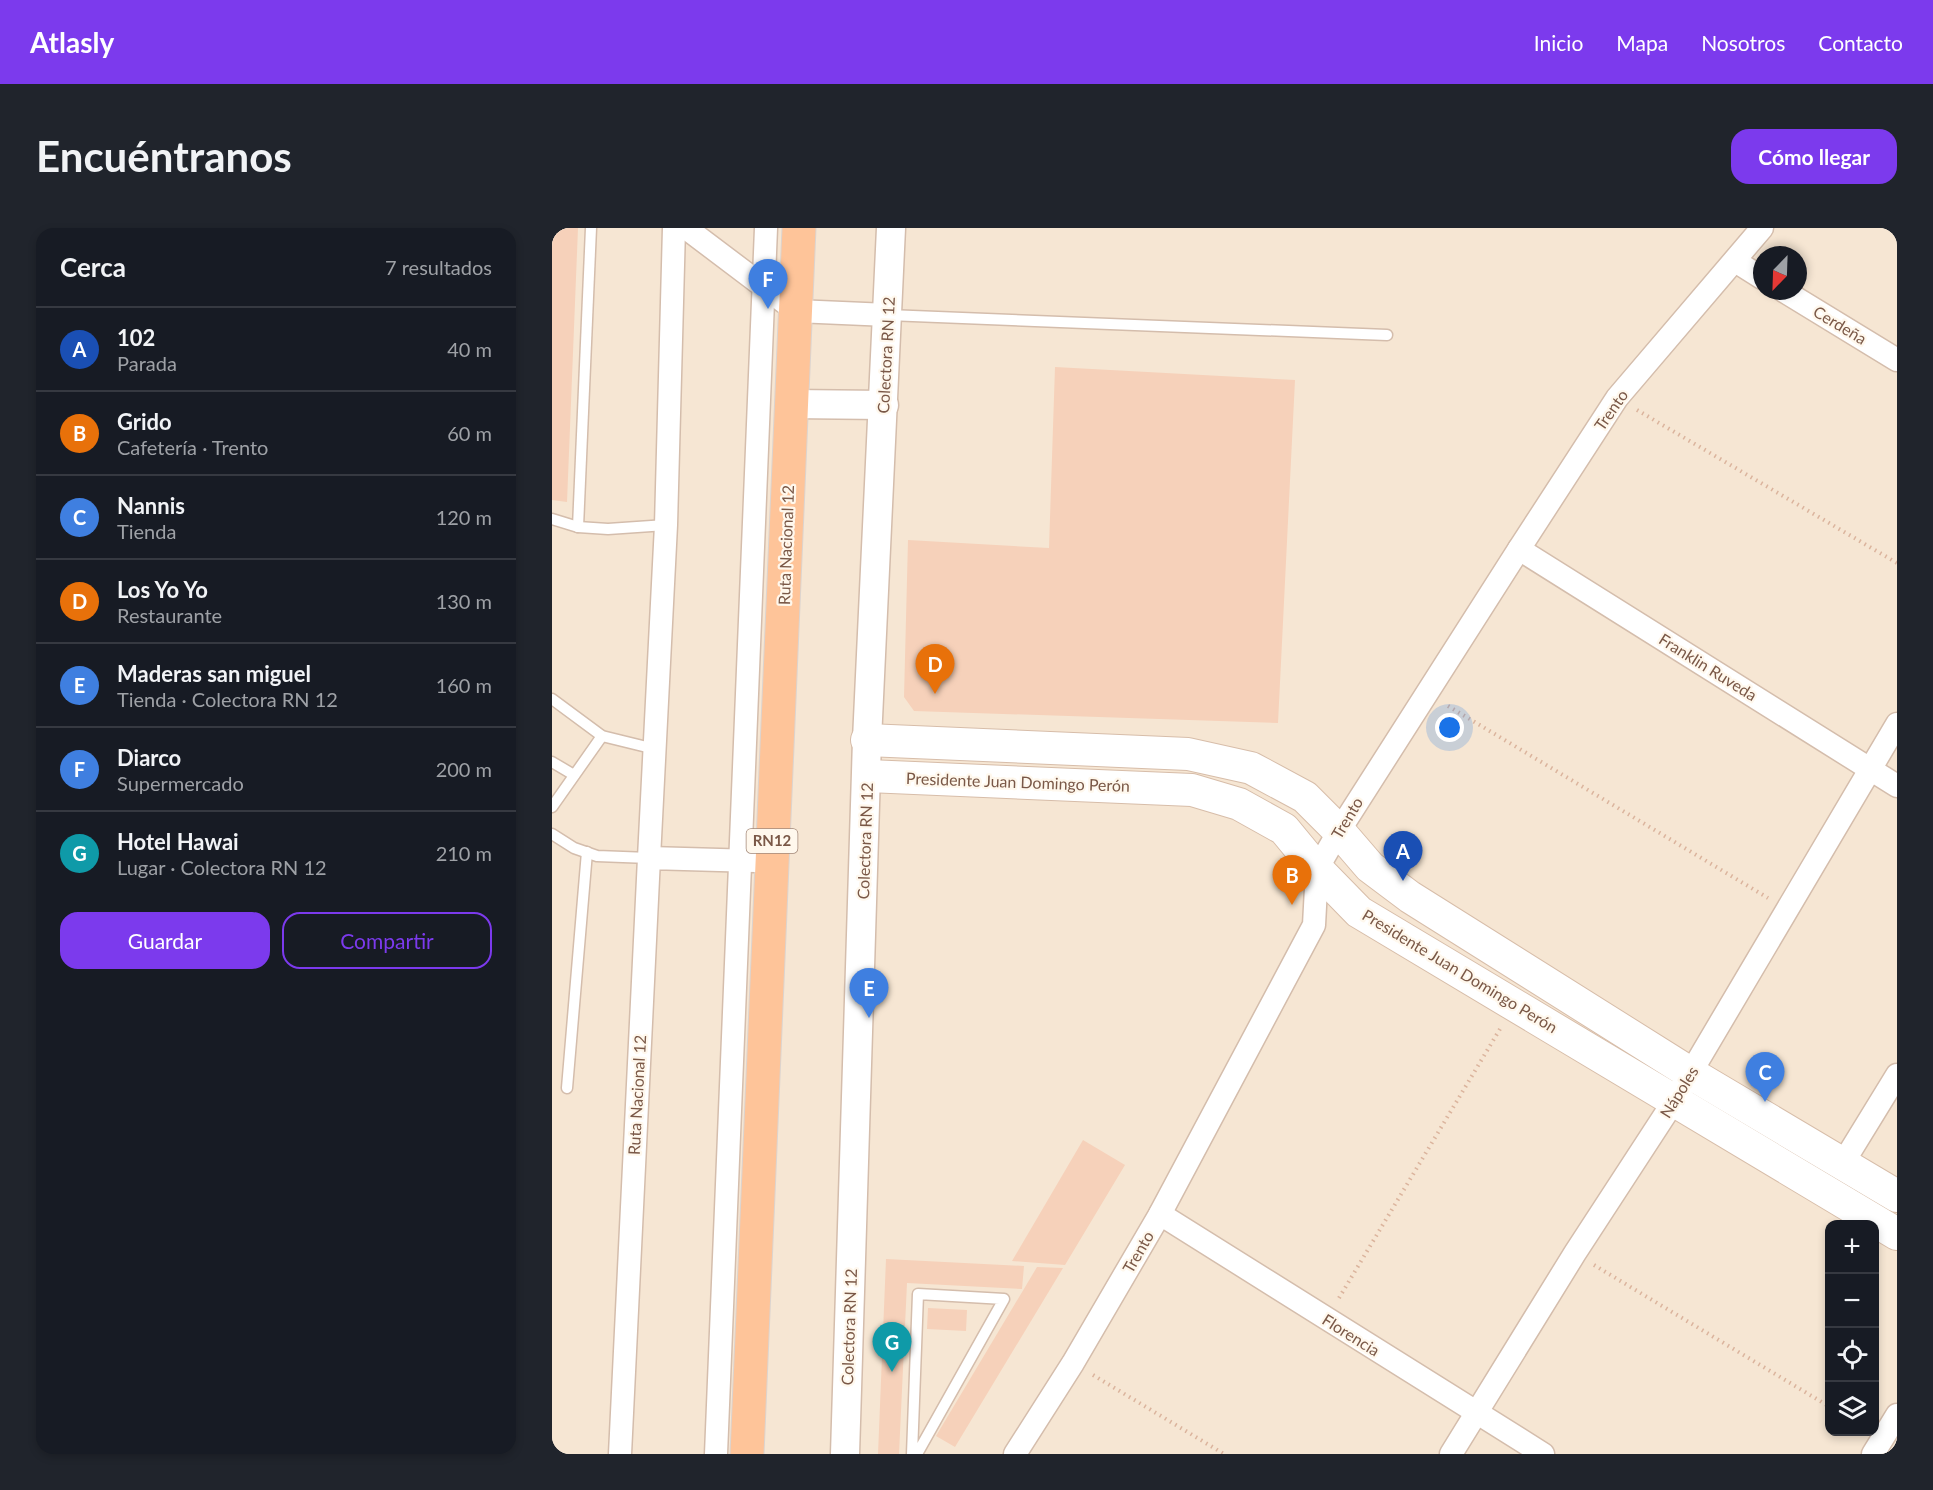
<!DOCTYPE html>
<html lang="es">
<meta charset="utf-8">
<style>
body{margin:0;font-family:Lato,sans-serif;background:#20242c;color:#f1f3f6}
.controls{position:absolute;right:18px;bottom:18px;display:grid;overflow:hidden;border-radius:12px;box-shadow:0 3px 9px #0003}
.controls button{width:54px;height:54px;display:grid;place-items:center;padding:0;border:0;border-bottom:2px solid #363941;background:#171b24;color:#f1f3f6;font:30px sans-serif}
.compass{position:absolute;left:1201px;top:18px;width:54px;height:54px;border-radius:50%;background:#171b24;box-shadow:0 3px 9px #0003;rotate:203deg}
.you{position:absolute;left:898px;top:500px;width:21px;height:21px;margin:-15px;border:4px solid #fff;border-radius:50%;background:#1a73e8;box-shadow:0 0 0 9px #1a73e833}
.badge{display:grid;place-items:center;width:39px;height:39px;border-radius:50%;background:#7c3aed;color:#fff;font-size:20px;font-weight:700}
.pin{position:absolute;translate:-50% -50px;filter:drop-shadow(0 2px 3px #0008)}
.pin::after{content:'';position:absolute;top:32px;width:21px;height:18px;background:inherit;clip-path:polygon(0 0,100% 0,50% 100%)}
.list{margin:0;padding:0;list-style:none}
h2{display:flex;justify-content:space-between;align-items:center;height:78px;margin:0;padding:0 24px;font-size:26px}
h2 small{font-size:20px;font-weight:400;color:#9ea1a6}
.list li{display:grid;grid-template-columns:39px 1fr auto;gap:18px;align-items:center;box-sizing:border-box;height:84px;padding:0 24px;border-top:2px solid #363941}
.list b{display:block;font-size:22px;white-space:nowrap}
.list p{margin:0;font-size:20px;white-space:nowrap;color:#9ea1a6}
.list em{font-size:20px;font-style:normal;color:#9ea1a6}
.actions{display:flex;gap:12px;padding:18px 24px}
.actions a{flex:1;padding:14px 0;border:2px solid #7c3aed;border-radius:18px;text-align:center;font-size:21px;color:#7c3aed}
.actions .main{background:#7c3aed;color:#fff}
.icon{flex:none;width:33px;height:33px;fill:none;stroke:currentColor;stroke-width:2;stroke-linecap:round;stroke-linejoin:round}
.map{position:relative;flex:none;width:1345px;height:1226px;overflow:hidden;border-radius:18px}
header{display:flex;align-items:center;gap:36px;box-sizing:border-box;height:84px;padding:0 30px;background:#7c3aed;color:#fff}
header strong{font-size:28px}
nav{display:flex;gap:33px;margin-inline-start:auto;font-size:21px}
.intro{display:flex;align-items:center;justify-content:space-between;box-sizing:border-box;height:144px;padding:0 36px}
h1{margin:0;font-size:42px}
.button{padding:15px 27px;border-radius:18px;background:#7c3aed;color:#fff;font-size:21px;font-weight:700}
main{display:flex;gap:36px;padding:0 36px}
aside{flex:1;background:#171b24;border-radius:18px;box-shadow:0 3px 9px #0003}
.map>svg:first-child{display:block}
</style>
<header>
<strong>Atlasly</strong>
<nav><a>Inicio</a><a>Mapa</a><a>Nosotros</a><a>Contacto</a></nav>
</header>
<div class="intro"><h1>Encuéntranos</h1><a class="button">Cómo llegar</a></div>
<main>
<aside>
<h2>Cerca<small>7 resultados</small></h2>
<ul class="list">
<li><span class="badge" style="background:#1a4fb4">A</span><div><b>102</b><p>Parada</p></div><em>40 m</em></li>
<li><span class="badge" style="background:#e8710a">B</span><div><b>Grido</b><p>Cafetería · Trento</p></div><em>60 m</em></li>
<li><span class="badge" style="background:#3f7fe0">C</span><div><b>Nannis</b><p>Tienda</p></div><em>120 m</em></li>
<li><span class="badge" style="background:#e8710a">D</span><div><b>Los Yo Yo</b><p>Restaurante</p></div><em>130 m</em></li>
<li><span class="badge" style="background:#3f7fe0">E</span><div><b>Maderas san miguel</b><p>Tienda · Colectora RN 12</p></div><em>160 m</em></li>
<li><span class="badge" style="background:#3f7fe0">F</span><div><b>Diarco</b><p>Supermercado</p></div><em>200 m</em></li>
<li><span class="badge" style="background:#0f9aa8">G</span><div><b>Hotel Hawai</b><p>Lugar · Colectora RN 12</p></div><em>210 m</em></li>
</ul>
<div class="actions"><a class="main">Guardar</a><a>Compartir</a></div>
</aside>
<div class="map">
<svg width="1345" height="1226" viewBox="0 0 1345 1226">
<rect width="100%" height="100%" fill="#fef4e5"/>
<path fill="#f6e6d3" fill-rule="evenodd" d="M0 0H1345V1226H0ZM1210 27H1246V63H1210ZM1278 996H1322V1204H1278Z"/>
<g fill="#f6d1ba">
<path d="M0 0H26L15 274 0 272Z"/>
<path d="M503 139 743 152 726 495 362 483 352 469 356 312 497 320Z"/>
<path d="M531 912 573 937 513 1037 460 1033Z"/>
<path d="M334 1031 472 1038 470 1061 355 1055 347 1226H326Z"/>
<path d="M485 1039 511 1040 403 1219 384 1208Z"/>
<path d="M376 1080 415 1082 414 1103 375 1101Z"/>
</g>
<g fill="none" stroke-linecap="round" stroke-linejoin="round">
<defs>
<g id="service">
<path d="M336 87 835 107"/>
<path d="M0 291 26 299 56 301 114 297"/>
<path d="M26 299 39 0"/>
<path d="M0 471 50 508 103 521"/>
<path d="M0 534 22 547"/>
<path d="M0 579 50 508"/>
<path d="M0 606 22 620 45 628 97 630"/>
<path d="M15 860 35 624"/>
<path d="M360 1226 366 1066 452 1071 365 1226"/>
</g>
<g id="minor">
<path d="M134 0 244 83 336 87"/>
<path d="M1183 33 1210 50"/>
<path d="M1232 63 1345 132"/>
<path d="M967 321 1345 558"/>
<path d="M97 630 114 297 122 0"/>
<path d="M1291 935 1345 847"/>
<path d="M608 986 991 1226"/>
<path d="M68 1226 97 630 203 633"/>
<path d="M164 1226 214 0"/>
<path d="M463 1226 521 1135 608 986 762 697 765 641 787 603 967 321 1065 170 1210 0"/>
<path d="M899 1226 1023 1025 1122 873 1345 496"/>
<path d="M1321 1226 1345 1187"/>
</g>
<g id="tertiary">
<path d="M240 176 332 177"/>
<path d="M293 1226 315 512 339 0"/>
</g>
<g id="secondary">
<path d="M315 512 636 526 699 540 753 569 787 603 818 639 858 669 1138 845 1345 968"/>
<path d="M316 548 640 562 687 576 732 601 765 641 807 684 1345 1006"/>
</g>
<path id="trunk" d="M195 1226 247 0"/>
</defs>
<use href="#service" stroke="#d4bdac" stroke-width="13"/>
<use href="#minor" stroke="#d4bdac" stroke-width="25"/>
<use href="#tertiary" stroke="#d4bdac" stroke-width="31"/>
<use href="#secondary" stroke="#d7bda9" stroke-width="34"/>
<use href="#trunk" stroke="#dcd4cf" stroke-width="35"/>
<g stroke="#dbb49d" stroke-width="4" stroke-dasharray="1.5 4.5" stroke-linecap="butt">
<path d="M1085 182 1345 335"/>
<path d="M896 478 1216 670"/>
<path d="M1042 1037 1278 1179"/>
<path d="M787 1070 948 801"/>
<path d="M541 1147 672 1226"/>
</g>
<use href="#service" stroke="#fff" stroke-width="10"/>
<use href="#minor" stroke="#fff" stroke-width="22"/>
<use href="#tertiary" stroke="#fff" stroke-width="28"/>
<use href="#secondary" stroke="#fff" stroke-width="32"/>
<use href="#trunk" stroke="#fec499" stroke-width="33"/>
</g>
<g text-anchor="middle" stroke-width="4.5" stroke-linejoin="round" paint-order="stroke">
<rect fill="#fff8ed" stroke="#a28879" stroke-width="1.5" x="194.5" y="601" width="51" height="24" rx="4.5"/>
<g font-size="15" font-weight="bold" fill="#7a5847">
<text x="220" y="618">RN12</text>
</g>
<g font-size="16" fill="#7a5847" stroke="#fff8ed">
<text transform="translate(1288 97) rotate(31)" y="6">Cerdeña</text>
<text transform="translate(334 127) rotate(-87)" y="6">Colectora RN 12</text>
<text transform="translate(1059 182) rotate(-55)" y="6">Trento</text>
<text transform="translate(234 317) rotate(-88)" y="6">Ruta Nacional 12</text>
<text transform="translate(1156 439) rotate(32)" y="6">Franklin Ruveda</text>
<text transform="translate(466 554) rotate(2)" y="6">Presidente Juan Domingo Perón</text>
<text transform="translate(795 590) rotate(-59)" y="6">Trento</text>
<text transform="translate(313 613) rotate(-88)" y="6">Colectora RN 12</text>
<text transform="translate(908 743) rotate(31)" y="6">Presidente Juan Domingo Perón</text>
<text transform="translate(1127 864) rotate(-58)" y="6">Nápoles</text>
<text transform="translate(85 867) rotate(-87)" y="6">Ruta Nacional 12</text>
<text transform="translate(586 1024) rotate(-60)" y="6">Trento</text>
<text transform="translate(297 1099) rotate(-88)" y="6">Colectora RN 12</text>
<text transform="translate(799 1107) rotate(32)" y="6">Florencia</text>
</g>
</g>
</svg>
<div class="controls">
<button>+</button>
<button>−</button>
<button><svg class="icon" aria-label="locate" viewBox="0 0 24 24"><circle cx="12" cy="12" r="6"/><path d="M12 2v4M12 18v4M2 12h4M18 12h4"/></svg></button>
<button><svg class="icon" aria-label="layers" viewBox="0 0 24 24"><path d="M12 4l9 5-9 5-9-5zM3 14l9 5 9-5"/></svg></button>
</div>
<svg class="compass" viewBox="-18 -18 36 36"><path d="M0-13l5 13h-10z" fill="#e53935"/><path d="M0 13l5-13h-10z" fill="#9ea1a6"/></svg>
<div class="you"></div>
<div class="pin badge" style="left:851px;top:653px;background:#1a4fb4">A</div>
<div class="pin badge" style="left:740px;top:677px;background:#e8710a">B</div>
<div class="pin badge" style="left:1213px;top:874px;background:#3f7fe0">C</div>
<div class="pin badge" style="left:383px;top:466px;background:#e8710a">D</div>
<div class="pin badge" style="left:317px;top:790px;background:#3f7fe0">E</div>
<div class="pin badge" style="left:216px;top:81px;background:#3f7fe0">F</div>
<div class="pin badge" style="left:340px;top:1144px;background:#0f9aa8">G</div>
</div>
</main>
